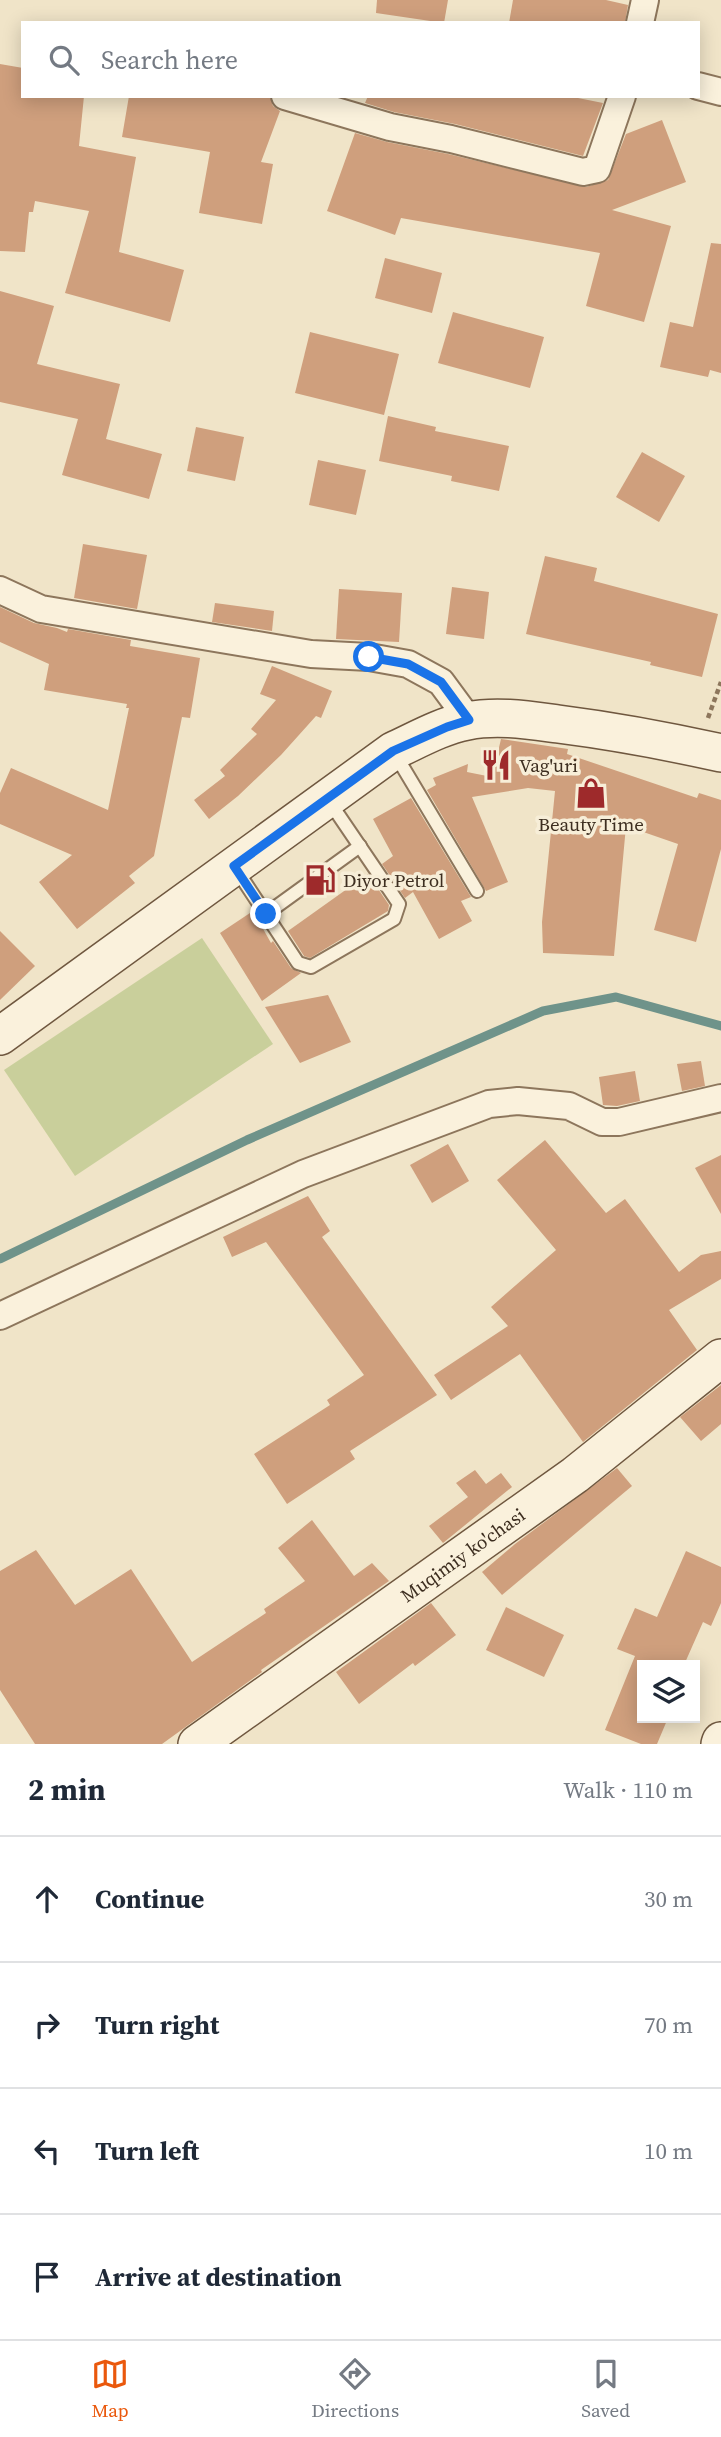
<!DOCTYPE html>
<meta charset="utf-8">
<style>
body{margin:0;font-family:"Source Serif 4",serif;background:#f6f6f7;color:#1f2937}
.controls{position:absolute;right:21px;bottom:21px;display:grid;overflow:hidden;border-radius:0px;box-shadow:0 4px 18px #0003}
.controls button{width:63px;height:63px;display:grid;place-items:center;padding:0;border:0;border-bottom:2px solid #e0e1e3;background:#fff;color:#1f2937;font:35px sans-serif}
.stop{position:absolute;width:21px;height:21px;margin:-16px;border:5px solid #1a73e8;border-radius:50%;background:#fff}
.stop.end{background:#1a73e8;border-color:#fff;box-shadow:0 2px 7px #0008}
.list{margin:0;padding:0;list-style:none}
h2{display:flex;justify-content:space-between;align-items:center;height:91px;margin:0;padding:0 28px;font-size:30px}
h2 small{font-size:23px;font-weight:400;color:#747a83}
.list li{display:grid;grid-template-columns:46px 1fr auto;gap:21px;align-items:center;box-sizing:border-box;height:126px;padding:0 28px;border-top:2px solid #e0e1e3}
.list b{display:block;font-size:26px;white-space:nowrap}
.list em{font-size:23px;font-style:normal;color:#747a83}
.icon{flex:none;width:38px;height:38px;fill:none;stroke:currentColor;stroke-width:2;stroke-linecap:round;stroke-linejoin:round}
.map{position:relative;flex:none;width:721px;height:1744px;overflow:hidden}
.search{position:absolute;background:#fff;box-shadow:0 4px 18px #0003;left:21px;right:21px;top:21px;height:77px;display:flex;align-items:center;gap:18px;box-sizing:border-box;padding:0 24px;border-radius:0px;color:#747a83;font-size:26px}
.sheet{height:595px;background:#fff}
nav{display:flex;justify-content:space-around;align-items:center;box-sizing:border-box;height:98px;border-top:2px solid #e0e1e3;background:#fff;font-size:19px;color:#747a83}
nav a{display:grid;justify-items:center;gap:4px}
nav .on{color:#ea580c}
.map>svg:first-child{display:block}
</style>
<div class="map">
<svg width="721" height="1744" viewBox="0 0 721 1744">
<rect width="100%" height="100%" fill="#f0e4c8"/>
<path fill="#c9cf9b" d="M202 938 273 1044 75 1176 4 1070Z"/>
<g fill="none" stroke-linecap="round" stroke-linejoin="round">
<path stroke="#6f938a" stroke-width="9" d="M0 1259 247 1140 543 1011 616 997 721 1026"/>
</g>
<g fill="#cf9f7d">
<path d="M377 0H448L444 23 376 13Z"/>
<path d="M513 0H606L628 5 625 23H509Z"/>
<path d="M0 64 23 68V96H84L79 146 136 157 119 252 184 270 170 322 65 293 89 211 35 201 33 212H29L25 252 0 251Z"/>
<path d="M129 96H270L273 106 280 111 261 162 273 164 262 224 199 213 210 152 122 137Z"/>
<path d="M368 96H568L603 103 583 156 455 124 394 112 365 103Z"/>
<path d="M662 120 686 182 612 210 671 226 644 322 586 306 600 253 401 218 395 235 327 211 355 133 387 142 448 154 586 187 608 180 626 134Z"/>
<path d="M711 243 721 244V373L710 370 708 377 660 367 670 322 693 327Z"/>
<path d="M385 258 442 273 432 313 375 298Z"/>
<path d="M0 291 54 306 37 364 120 384 106 439 162 454 149 499 62 475 78 419 0 402Z"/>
<path d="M453 312 544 337 530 388 438 363Z"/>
<path d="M310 332 399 354 384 415 295 393Z"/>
<path d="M388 416 436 427 435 431 509 446 499 491 451 481 452 476 379 461Z"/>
<path d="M196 427 244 437 235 481 187 471Z"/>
<path d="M642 452 685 476 659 522 616 497Z"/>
<path d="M318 460 366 470 356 515 309 505Z"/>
<path d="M83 544 147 555 137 609 74 598Z"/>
<path d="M545 556 597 568 594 581 718 614 702 677 650 665 651 662 526 634Z"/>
<path d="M452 587 489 592 484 639 446 634Z"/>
<path d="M339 589 402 593 399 642 336 639Z"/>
<path d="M215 603 274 611 272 631 212 622Z"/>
<path d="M0 607 34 623 57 628 67 632 68 629 131 640 130 646 200 658 190 718 182 717 154 856 129 876 135 883 77 929 39 882 72 855 0 824V793L11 768 108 810 129 708H126L127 704 44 690 49 664 0 642Z"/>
<path d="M272 666 332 691 321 718 316 716 281 755 238 796 209 819 194 800 225 776 220 770 257 734 251 729 276 700 260 694Z"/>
<path d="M501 739 568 749 567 754 697 798 699 793 721 800V849L696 942 654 930 678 844 626 826 614 956 543 953 542 922 555 791 528 788 472 797 508 882 486 891 427 790 436 785 433 778 468 764 467 772 492 777Z"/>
<path d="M411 798 471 897 461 901 472 921 439 939 413 892 405 898 382 864 393 856 373 819Z"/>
<path d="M368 874 389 905 388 911 310 958 304 956 288 931Z"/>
<path d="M253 911 271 943 273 941 291 968 301 973 262 1001 220 933Z"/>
<path d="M0 931 35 966 0 1000Z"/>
<path d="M328 995 351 1042 300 1063 265 1007Z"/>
<path d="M701 1061 705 1086 682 1091 677 1064Z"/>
<path d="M635 1071 640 1101 617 1106 603 1105 599 1077Z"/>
<path d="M545 1140 606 1213 625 1199 679 1272 701 1255 721 1251V1279L669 1310 697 1350 583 1442 520 1354 451 1400 434 1375 508 1326 491 1307 556 1250 497 1180Z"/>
<path d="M448 1144 469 1181 432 1203 410 1165Z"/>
<path d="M721 1155V1214L695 1168Z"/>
<path d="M308 1196 330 1231 322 1237 437 1395 350 1451 355 1459 287 1504 254 1454 330 1405 327 1400 364 1375 266 1242 232 1257 223 1237Z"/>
<path d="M721 1385V1424L701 1441 680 1417Z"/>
<path d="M617 1468 632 1486 502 1595 482 1572 515 1544Z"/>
<path d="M475 1470 486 1484 501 1473 512 1487 443 1543 429 1526 468 1497 456 1483Z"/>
<path d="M312 1520 354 1576 372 1563 389 1581 261 1670 262 1672 162 1744H35L0 1690V1571L36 1550 75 1605 131 1569 192 1662 266 1613 264 1609 305 1581 278 1548Z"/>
<path d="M686 1551 721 1567V1603L711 1626 703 1622 684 1665H642V1718H668L657 1744H641L605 1730 635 1656 617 1649 635 1608 657 1617Z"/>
<path d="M431 1603 456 1635 415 1666 413 1663 359 1704 336 1672Z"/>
<path d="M506 1607 564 1635 544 1677 486 1650Z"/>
</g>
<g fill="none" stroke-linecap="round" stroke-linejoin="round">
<defs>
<g id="lane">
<path d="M395 754 477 891"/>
<path d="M236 869 298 963 311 967 394 919 399 904 329 801"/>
<path d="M266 914 360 846"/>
</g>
<g id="street">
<path d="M640 23 645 0"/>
<path d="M698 86 721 92"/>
<path d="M285 96 390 127 451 139 583 172 597 169 622 96"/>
<path d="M0 590 41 609 311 654 369 657 408 664 441 682 469 720"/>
<path d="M0 1316 303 1174 489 1104 518 1101 569 1106 602 1122H619L721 1098"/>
</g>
<g id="secondary">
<path d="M0 1036 393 751C417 740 441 726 467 721 497 715 528 720 558 724 613 731 667 741 721 753"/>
<path id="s1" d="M197 1744 575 1475 721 1358"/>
<path d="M720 1744 721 1741"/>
</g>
</defs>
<use href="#lane" stroke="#8d765c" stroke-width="16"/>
<use href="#street" stroke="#8d765c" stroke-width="30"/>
<use href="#secondary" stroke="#6f573f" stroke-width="40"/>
<path stroke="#8d765c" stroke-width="4.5" stroke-dasharray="5 3.5" stroke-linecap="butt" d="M708 718 721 682"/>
<use href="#lane" stroke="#faf1dc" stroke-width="12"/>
<use href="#street" stroke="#faf1dc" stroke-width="26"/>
<use href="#secondary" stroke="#faf1dc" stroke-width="37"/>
</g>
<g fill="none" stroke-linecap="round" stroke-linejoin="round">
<path stroke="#1a73e8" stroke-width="9" d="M266 914 234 866 393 751 447 727 469 720 441 682 408 664 369 657"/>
</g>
<defs>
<symbol id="restaurant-bare" viewBox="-9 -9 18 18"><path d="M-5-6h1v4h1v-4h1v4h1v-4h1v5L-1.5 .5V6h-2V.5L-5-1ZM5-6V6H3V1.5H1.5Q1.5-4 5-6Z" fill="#9e2a2b" stroke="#f7eed8" stroke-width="2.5" paint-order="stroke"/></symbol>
<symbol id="shop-bare" viewBox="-9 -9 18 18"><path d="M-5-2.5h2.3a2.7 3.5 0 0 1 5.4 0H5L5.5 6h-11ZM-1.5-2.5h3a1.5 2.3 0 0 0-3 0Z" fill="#9e2a2b" stroke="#f7eed8" stroke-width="2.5" paint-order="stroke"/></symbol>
<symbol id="fuel-bare" viewBox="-9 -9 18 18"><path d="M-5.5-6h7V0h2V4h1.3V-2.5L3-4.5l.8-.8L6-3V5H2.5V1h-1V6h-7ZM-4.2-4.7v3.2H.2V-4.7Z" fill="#9e2a2b" stroke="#f7eed8" stroke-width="2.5" paint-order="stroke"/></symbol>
</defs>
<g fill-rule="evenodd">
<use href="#restaurant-bare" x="474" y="743" width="44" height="44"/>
<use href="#shop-bare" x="569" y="771" width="44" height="44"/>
<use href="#fuel-bare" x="298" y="858" width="44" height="44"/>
</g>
<g text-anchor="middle" stroke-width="7" stroke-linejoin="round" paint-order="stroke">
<g font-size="19" fill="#3d2e20" stroke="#f7eed8" text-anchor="start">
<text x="519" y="772">Vag'uri</text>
<text x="591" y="831" text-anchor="middle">Beauty Time</text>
<text x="343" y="887">Diyor Petrol</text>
</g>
<g font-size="19" fill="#3d2e20" stroke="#f7eed8">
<text dy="7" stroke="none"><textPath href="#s1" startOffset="326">Muqimiy ko'chasi</textPath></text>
</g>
</g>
</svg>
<div class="controls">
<button><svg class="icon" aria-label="layers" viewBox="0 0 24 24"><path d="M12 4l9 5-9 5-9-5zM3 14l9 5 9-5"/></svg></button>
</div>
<div class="stop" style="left:369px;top:657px"></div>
<div class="stop end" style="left:266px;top:914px"></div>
<div class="search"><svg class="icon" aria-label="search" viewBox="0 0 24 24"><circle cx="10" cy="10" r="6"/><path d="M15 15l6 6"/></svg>Search here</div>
</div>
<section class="sheet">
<h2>2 min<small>Walk · 110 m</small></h2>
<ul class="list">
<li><svg class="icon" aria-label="ahead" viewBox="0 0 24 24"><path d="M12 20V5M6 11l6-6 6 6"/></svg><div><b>Continue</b></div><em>30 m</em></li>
<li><svg class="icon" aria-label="right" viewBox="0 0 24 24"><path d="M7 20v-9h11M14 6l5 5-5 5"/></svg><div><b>Turn right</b></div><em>70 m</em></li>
<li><svg class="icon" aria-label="left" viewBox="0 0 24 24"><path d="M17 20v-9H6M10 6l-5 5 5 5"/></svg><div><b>Turn left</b></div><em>10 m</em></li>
<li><svg class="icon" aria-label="arrive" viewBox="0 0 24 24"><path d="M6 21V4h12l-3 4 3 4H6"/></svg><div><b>Arrive at destination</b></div></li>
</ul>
</section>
<nav>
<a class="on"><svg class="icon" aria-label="map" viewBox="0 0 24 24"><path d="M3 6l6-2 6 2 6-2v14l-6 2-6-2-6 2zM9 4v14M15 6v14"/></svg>Map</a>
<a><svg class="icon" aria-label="directions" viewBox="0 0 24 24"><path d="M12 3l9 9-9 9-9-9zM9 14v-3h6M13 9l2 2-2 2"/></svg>Directions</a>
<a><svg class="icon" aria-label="saved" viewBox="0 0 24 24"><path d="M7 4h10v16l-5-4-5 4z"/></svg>Saved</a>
</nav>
